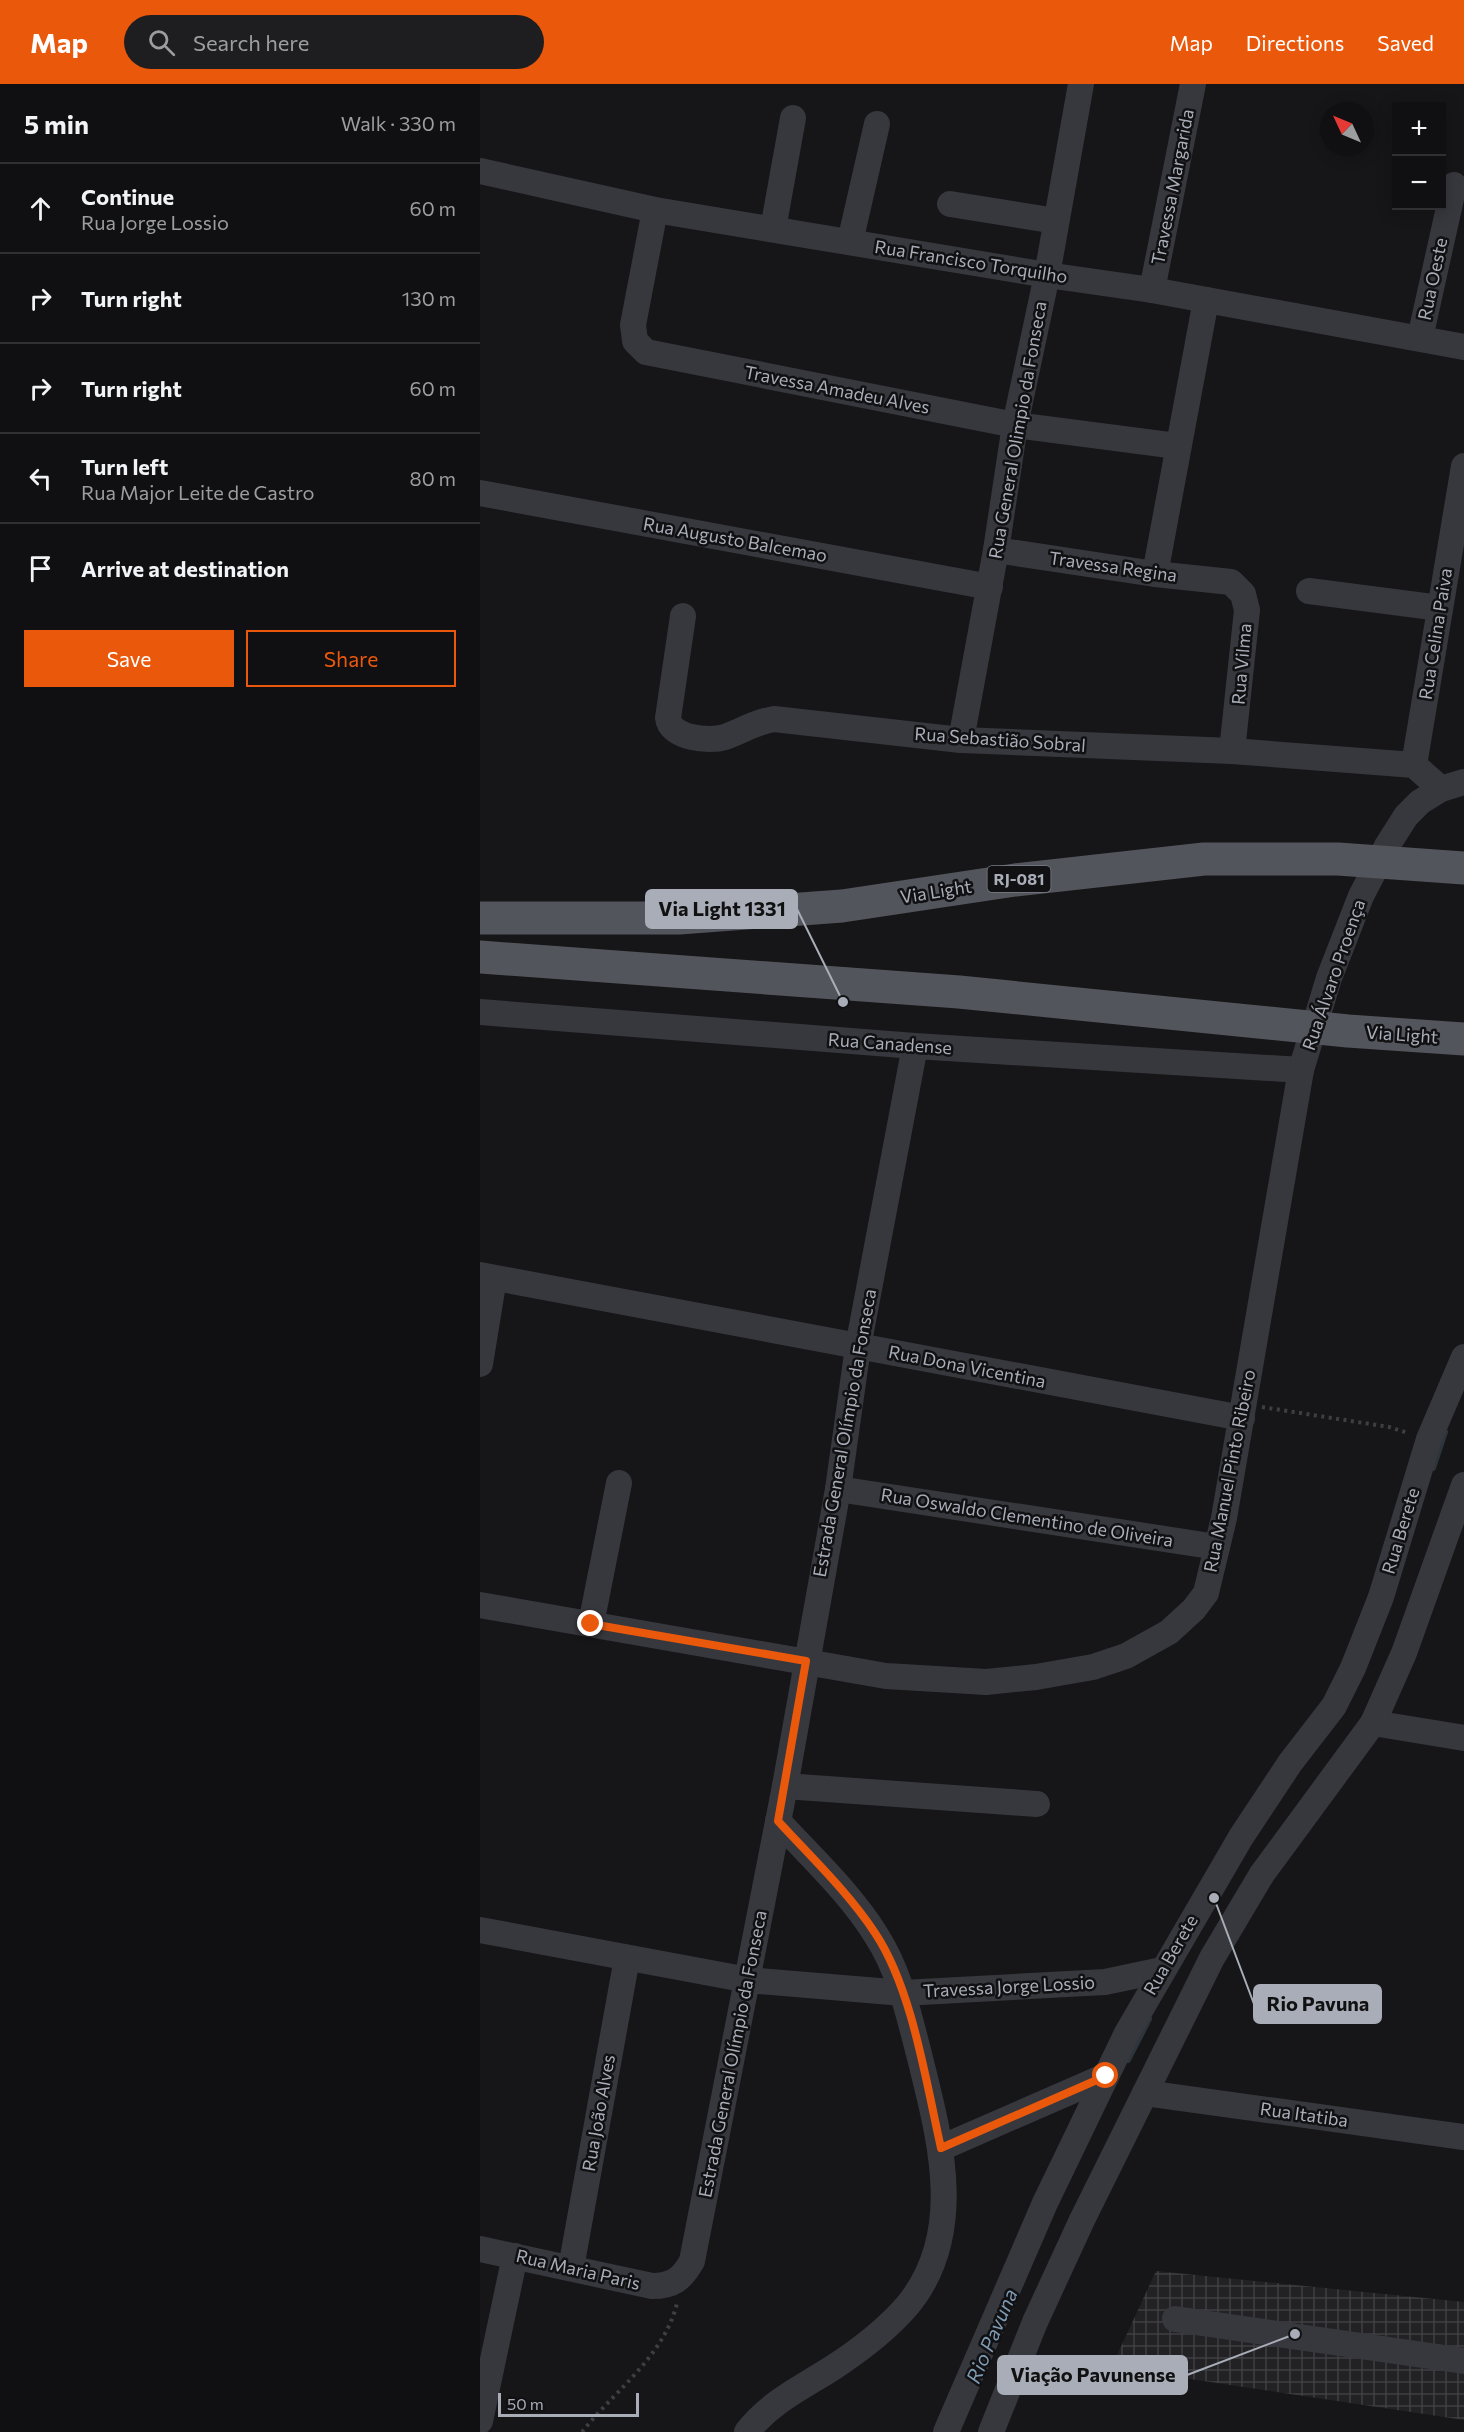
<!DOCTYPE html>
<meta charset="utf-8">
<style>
body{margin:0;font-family:Commissioner,sans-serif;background:#1e1e20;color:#f1f3f6}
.controls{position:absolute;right:18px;top:18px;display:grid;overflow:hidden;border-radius:0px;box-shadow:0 3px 15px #0003}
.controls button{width:54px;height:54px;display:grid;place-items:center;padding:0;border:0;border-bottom:2px solid #303032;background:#101012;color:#f1f3f6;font:30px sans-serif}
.compass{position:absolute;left:840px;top:18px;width:54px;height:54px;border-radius:50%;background:#101012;box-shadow:0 3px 15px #0003;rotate:314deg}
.scale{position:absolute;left:18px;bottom:15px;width:141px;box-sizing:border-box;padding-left:6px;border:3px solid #a8adb8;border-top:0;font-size:16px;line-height:21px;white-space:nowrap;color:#a8adb8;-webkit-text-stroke:4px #111113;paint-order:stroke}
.stop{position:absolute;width:18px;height:18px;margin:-14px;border:4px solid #ea580c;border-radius:50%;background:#fff}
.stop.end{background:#ea580c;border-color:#fff;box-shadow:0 2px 6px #0008}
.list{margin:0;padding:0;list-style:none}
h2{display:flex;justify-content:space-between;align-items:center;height:78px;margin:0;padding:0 24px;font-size:26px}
h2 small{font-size:20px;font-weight:400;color:#9c9d9f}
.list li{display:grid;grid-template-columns:39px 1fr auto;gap:18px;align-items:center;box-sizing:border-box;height:90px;padding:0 24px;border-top:2px solid #303032}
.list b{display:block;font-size:22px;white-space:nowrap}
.list p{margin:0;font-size:20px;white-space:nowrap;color:#9c9d9f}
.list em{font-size:20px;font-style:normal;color:#9c9d9f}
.actions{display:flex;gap:12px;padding:18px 24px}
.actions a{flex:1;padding:14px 0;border:2px solid #ea580c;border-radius:0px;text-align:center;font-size:21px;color:#ea580c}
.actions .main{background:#ea580c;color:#fff}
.icon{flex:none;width:33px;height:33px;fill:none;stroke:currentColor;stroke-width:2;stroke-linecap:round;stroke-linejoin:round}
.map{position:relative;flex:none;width:984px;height:2348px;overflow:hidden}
header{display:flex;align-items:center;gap:36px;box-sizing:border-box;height:84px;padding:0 30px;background:#ea580c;color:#fff}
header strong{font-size:28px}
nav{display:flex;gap:33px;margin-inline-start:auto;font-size:21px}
.search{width:420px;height:54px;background:#1e1e20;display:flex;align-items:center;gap:15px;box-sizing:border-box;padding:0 21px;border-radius:33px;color:#9c9d9f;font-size:22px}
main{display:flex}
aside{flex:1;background:#101012}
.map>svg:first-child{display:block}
</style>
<header>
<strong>Map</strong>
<div class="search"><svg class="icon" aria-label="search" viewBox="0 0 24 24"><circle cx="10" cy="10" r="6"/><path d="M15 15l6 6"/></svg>Search here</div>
<nav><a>Map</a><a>Directions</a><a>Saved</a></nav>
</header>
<main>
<aside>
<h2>5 min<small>Walk · 330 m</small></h2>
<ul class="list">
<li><svg class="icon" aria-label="ahead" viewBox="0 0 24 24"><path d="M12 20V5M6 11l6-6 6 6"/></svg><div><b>Continue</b><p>Rua Jorge Lossio</p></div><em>60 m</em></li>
<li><svg class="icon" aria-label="right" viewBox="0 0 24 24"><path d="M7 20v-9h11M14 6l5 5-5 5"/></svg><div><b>Turn right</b></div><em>130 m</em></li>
<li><svg class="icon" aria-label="right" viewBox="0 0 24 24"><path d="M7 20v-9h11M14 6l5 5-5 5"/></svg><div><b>Turn right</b></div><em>60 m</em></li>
<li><svg class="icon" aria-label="left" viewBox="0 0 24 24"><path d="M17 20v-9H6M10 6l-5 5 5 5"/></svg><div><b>Turn left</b><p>Rua Major Leite de Castro</p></div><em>80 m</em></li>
<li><svg class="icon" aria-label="arrive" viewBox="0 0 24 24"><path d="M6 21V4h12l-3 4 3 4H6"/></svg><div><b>Arrive at destination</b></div></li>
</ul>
<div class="actions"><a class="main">Save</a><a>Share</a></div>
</aside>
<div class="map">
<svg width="984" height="2348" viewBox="0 0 984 2348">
<defs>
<pattern id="industrial-grid" width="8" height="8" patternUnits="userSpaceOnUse" patternTransform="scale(1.5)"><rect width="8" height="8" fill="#222225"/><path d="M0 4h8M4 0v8" fill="none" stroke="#3f3f43"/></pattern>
</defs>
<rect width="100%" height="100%" fill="#161618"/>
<path fill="url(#industrial-grid)" d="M676 2187 984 2218V2336L637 2284 632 2282Z"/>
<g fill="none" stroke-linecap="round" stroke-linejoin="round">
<g stroke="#2c353c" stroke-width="6">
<path d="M953 1384 965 1348"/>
<path d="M648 1976 669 1935"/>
</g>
<g stroke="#3d3f44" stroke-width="4" stroke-dasharray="3 4.5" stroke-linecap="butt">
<path d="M782 1323 909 1343 928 1349"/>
<path d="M102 2348C134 2307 184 2273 197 2219"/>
</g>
<g stroke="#37383d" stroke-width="26">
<path d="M0 87 175 126 567 191 672 206 984 263"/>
<path d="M470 120 576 137"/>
<path d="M175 126 153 241 155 257 166 268 535 341 697 362"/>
<path d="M293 145 313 34"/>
<path d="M370 158 397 40"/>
<path d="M672 206 713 0"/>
<path d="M940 254 974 101"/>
<path d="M0 409 510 503"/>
<path d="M516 466 675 490 751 498 763 510 767 526 752 667"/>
<path d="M675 490 726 216"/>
<path d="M829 507 960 524"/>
<path d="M203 532 188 634C190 654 229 658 245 653 262 647 275 638 294 635L481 656 752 667 934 681 961 705"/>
<path d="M481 656 516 466 535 341 567 191 601 0"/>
<path d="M934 681 984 382"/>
<path d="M0 928 435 962 821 986"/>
<path d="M0 1191 762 1334"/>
<path d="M0 1280 14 1194"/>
<path d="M358 1405 737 1463"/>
<path d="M0 1521 406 1592 506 1598 556 1593 613 1583 646 1572 689 1548 714 1525 726 1509 744 1434 821 986 849 894 881 812 907 762 926 732 940 718 961 705 984 698"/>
<path d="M111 1540 139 1399"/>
<path d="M893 1639 984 1654"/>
<path d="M305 1702 557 1720"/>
<path d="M0 1846 268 1896 423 1909 625 1898 682 1886"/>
<path d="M665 2009 984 2053"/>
<path d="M461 2064 626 1992"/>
<path d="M0 2165 172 2202C193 2202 202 2195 212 2177L305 1702 358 1405 378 1263 435 962"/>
<path d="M91 2184 147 1874"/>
<path d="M695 2235 984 2277"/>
<path d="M0 2337 35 2172"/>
<path d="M267 2348C290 2318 323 2303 354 2283 380 2266 406 2246 427 2222 487 2150 460 2055 440 1974 429 1932 420 1888 396 1851 370 1809 331 1773 298 1737"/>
<path d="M466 2348 565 2119 647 1949 761 1753 810 1679 854 1622 873 1584 901 1513 949 1355 984 1273"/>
<path d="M511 2348 555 2238 602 2136 732 1874 782 1790 893 1639 924 1569 984 1401"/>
</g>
<g stroke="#53555c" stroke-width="33">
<path d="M0 834H199L362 822 535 796 724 775H858L984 784"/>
<path d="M0 873 479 908 868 947 984 955"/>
</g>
</g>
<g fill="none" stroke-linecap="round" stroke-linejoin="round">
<path stroke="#ea580c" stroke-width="8" d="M111 1540 326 1577 298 1737C331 1773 368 1808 395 1849 432 1904 446 1998 461 2064L626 1992"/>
</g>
<g text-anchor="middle" stroke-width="5" stroke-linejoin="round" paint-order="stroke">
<rect fill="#111113" stroke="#7b7e86" stroke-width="1.5" x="507.5" y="782" width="63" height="26" rx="4.5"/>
<g font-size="16" font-weight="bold" fill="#a8adb8">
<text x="539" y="801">RJ-081</text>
</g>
<g font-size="18" fill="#a8adb8" stroke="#111113">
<text transform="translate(693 103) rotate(-79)" y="6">Travessa Margarida</text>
<text transform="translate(491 178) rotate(9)" y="6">Rua Francisco Torquilho</text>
<text transform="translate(953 195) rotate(-78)" y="6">Rua Oeste</text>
<text transform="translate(357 306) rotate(11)" y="6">Travessa Amadeu Alves</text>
<text transform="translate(538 346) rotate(-80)" y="6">Rua General Olimpio da Fonseca</text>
<text transform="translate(255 456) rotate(10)" y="6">Rua Augusto Balcemao</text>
<text transform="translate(633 483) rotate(8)" y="6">Travessa Regina</text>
<text transform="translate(956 550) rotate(-81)" y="6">Rua Celina Paiva</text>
<text transform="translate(762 580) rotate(-85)" y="6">Rua Vilma</text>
<text transform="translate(520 656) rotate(4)" y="6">Rua Sebastião Sobral</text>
<text transform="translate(456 808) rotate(-9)" y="6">Via Light</text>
<text transform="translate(854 891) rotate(-71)" y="6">Rua Álvaro Proença</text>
<text transform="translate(922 951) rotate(4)" y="6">Via Light</text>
<text transform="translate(410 960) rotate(4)" y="6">Rua Canadense</text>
<text transform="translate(487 1283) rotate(11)" y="6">Rua Dona Vicentina</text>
<text transform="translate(365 1349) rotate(-80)" y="6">Estrada General Olímpio da Fonseca</text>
<text transform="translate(750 1387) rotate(-79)" y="6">Rua Manuel Pinto Ribeiro</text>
<text transform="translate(547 1434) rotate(9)" y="6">Rua Oswaldo Clementino de Oliveira</text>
<text transform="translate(921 1447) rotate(-73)" y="6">Rua Berete</text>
<text transform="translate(691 1871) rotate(-60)" y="6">Rua Berete</text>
<text transform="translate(529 1903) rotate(-3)" y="6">Travessa Jorge Lossio</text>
<text transform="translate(253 1970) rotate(-79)" y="6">Estrada General Olímpio da Fonseca</text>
<text transform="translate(119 2029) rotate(-80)" y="6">Rua João Alves</text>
<text transform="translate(824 2031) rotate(8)" y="6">Rua Itatiba</text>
<text transform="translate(98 2186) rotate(13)" y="6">Rua Maria Paris</text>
</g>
<g font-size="20" font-style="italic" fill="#7f9bb3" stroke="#111113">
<text transform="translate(512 2252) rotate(-67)" y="7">Rio Pavuna</text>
</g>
</g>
<path fill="none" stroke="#a8adb8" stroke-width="2" d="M363 918L317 825M734 1814L774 1920M815 2250L707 2291"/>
<g fill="#a8adb8" stroke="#111113" stroke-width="2">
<circle cx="363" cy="918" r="6"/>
<circle cx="734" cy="1814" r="6"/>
<circle cx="815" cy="2250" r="6"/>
</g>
<g fill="#a8adb8" stroke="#a8adb8" stroke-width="2">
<rect x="166" y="806" width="151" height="38" rx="6"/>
<rect x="774" y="1901" width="127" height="38" rx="6"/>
<rect x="518" y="2272" width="189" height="38" rx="6"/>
</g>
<g font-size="20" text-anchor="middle" font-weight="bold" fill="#111">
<text x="242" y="832">Via Light 1331</text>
<text x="838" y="1927">Rio Pavuna</text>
<text x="613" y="2298">Viação Pavunense</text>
</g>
</svg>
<div class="controls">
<button>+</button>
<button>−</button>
</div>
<svg class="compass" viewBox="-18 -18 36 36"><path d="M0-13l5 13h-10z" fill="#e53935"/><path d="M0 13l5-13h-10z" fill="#9c9d9f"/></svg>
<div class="scale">50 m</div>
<div class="stop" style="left:626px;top:1992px"></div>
<div class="stop end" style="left:111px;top:1540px"></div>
</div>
</main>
